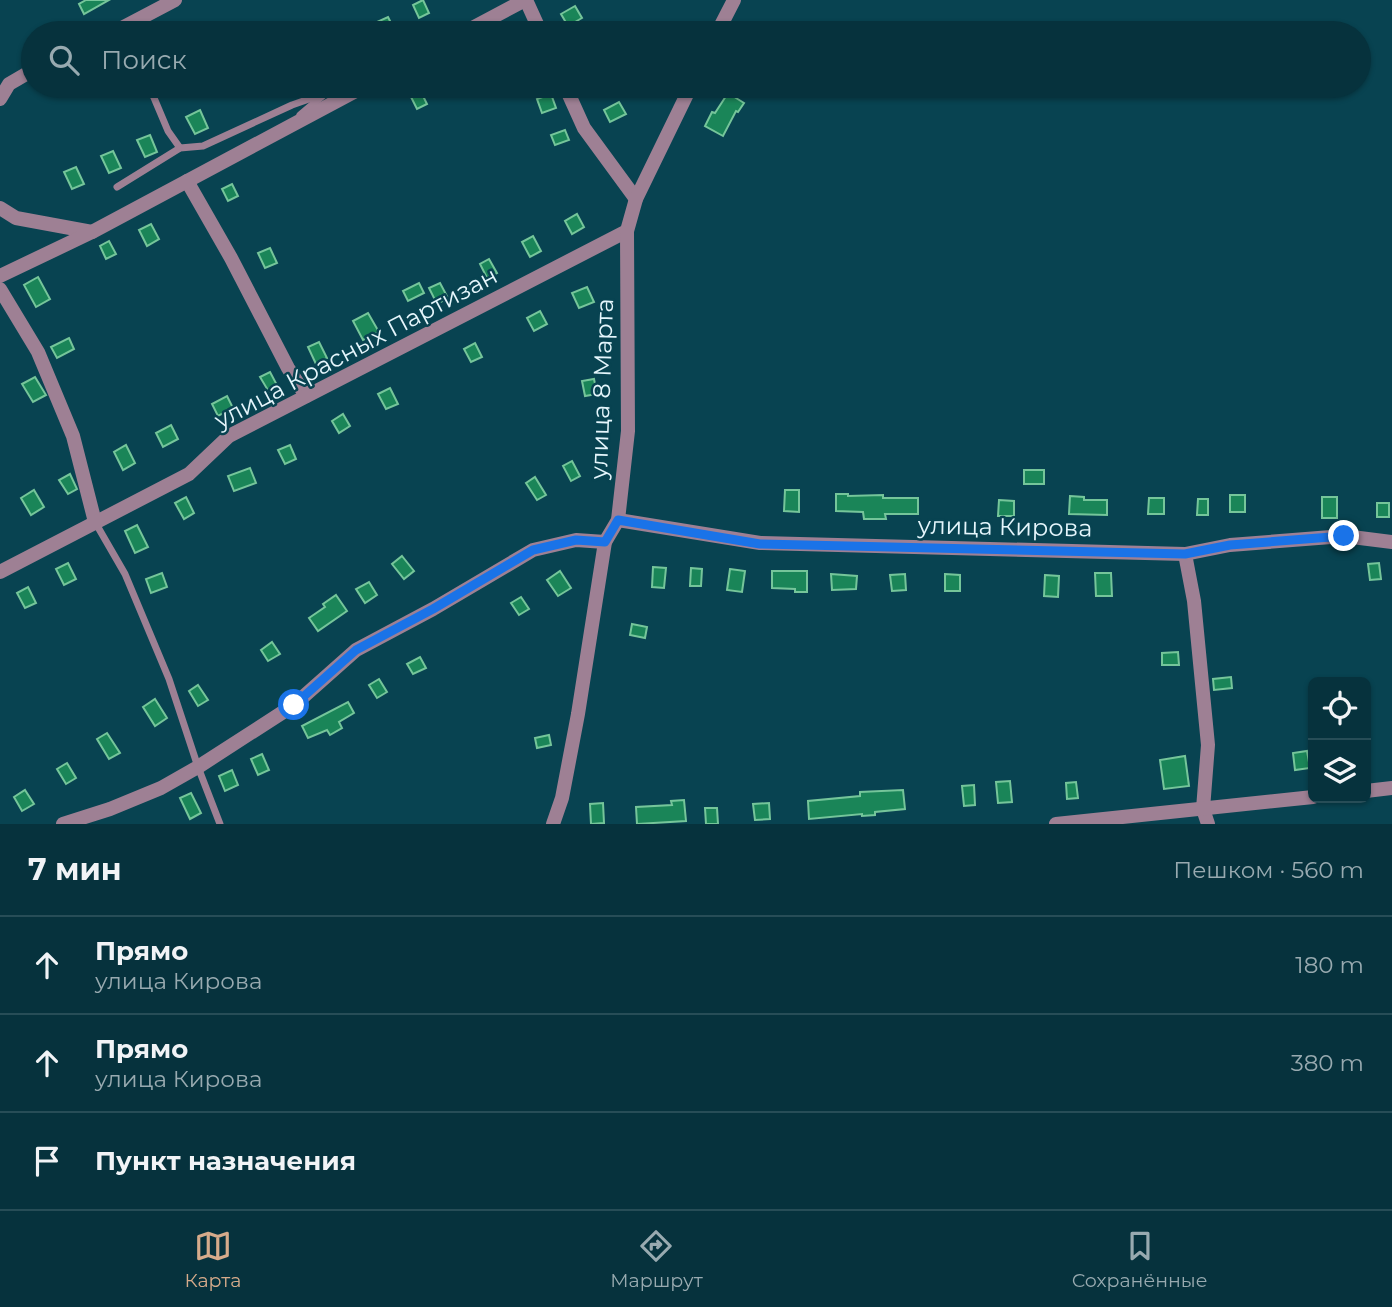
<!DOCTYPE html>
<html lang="ru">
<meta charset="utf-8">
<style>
body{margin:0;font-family:Montserrat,sans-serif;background:#0f3a44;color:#f1f3f6}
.controls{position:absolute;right:21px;bottom:21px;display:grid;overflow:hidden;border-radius:10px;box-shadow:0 2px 5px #0004}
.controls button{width:63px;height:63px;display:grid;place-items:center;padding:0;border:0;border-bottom:2px solid #274d57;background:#06323d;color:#f1f3f6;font:35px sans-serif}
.stop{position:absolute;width:21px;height:21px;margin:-16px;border:5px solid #1a73e8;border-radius:50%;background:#fff}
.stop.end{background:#1a73e8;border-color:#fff;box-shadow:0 2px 7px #0008}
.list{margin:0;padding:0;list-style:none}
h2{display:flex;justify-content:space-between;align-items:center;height:91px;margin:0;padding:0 28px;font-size:30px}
h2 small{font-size:23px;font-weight:400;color:#98aab0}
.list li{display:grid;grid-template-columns:46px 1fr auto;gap:21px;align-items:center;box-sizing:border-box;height:98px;padding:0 28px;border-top:2px solid #274d57}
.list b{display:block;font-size:26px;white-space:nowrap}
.list p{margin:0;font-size:23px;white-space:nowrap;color:#98aab0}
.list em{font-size:23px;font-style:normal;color:#98aab0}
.icon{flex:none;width:38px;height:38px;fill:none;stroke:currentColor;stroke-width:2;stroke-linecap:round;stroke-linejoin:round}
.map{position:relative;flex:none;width:1392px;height:824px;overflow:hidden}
.search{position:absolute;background:#06323d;box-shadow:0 2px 5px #0004;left:21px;right:21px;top:21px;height:77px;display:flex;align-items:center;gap:18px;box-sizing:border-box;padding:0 24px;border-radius:38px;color:#98aab0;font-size:26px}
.sheet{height:385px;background:#06323d}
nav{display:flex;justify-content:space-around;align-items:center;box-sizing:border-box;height:98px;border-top:2px solid #274d57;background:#06323d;font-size:19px;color:#98aab0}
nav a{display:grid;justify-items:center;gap:4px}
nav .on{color:#d6ab8b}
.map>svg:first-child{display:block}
</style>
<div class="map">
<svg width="1392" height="824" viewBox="0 0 1392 824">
<rect width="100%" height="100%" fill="#084351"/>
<g fill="#1a8558" stroke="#75c59a" stroke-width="2">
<path d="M86 0H109L84 14 79 4Z"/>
<path d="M423 0 429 13 419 18 413 5Z"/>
<path d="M575 6 582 18 568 26 561 14Z"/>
<path d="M388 17 396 33H382L377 22Z"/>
<path d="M420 90 427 104 417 109 410 95Z"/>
<path d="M728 93 744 103 738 112 736 111 723 136 705 126 712 112 715 113Z"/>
<path d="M551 94 556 108 542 113 537 99Z"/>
<path d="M619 102 626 114 610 122 604 110Z"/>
<path d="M200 110 208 128 195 134 186 117Z"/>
<path d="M565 130 569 140 555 145 551 135Z"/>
<path d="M150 135 157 152 145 157 137 140Z"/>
<path d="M113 151 121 168 109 173 101 156Z"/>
<path d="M76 167 84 184 72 189 64 172Z"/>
<path d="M232 184 238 196 228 201 222 189Z"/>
<path d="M577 214 584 227 572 234 565 221Z"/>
<path d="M151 224 159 239 147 246 139 230Z"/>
<path d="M533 236 541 251 530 257 522 242Z"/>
<path d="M109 241 116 254 106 259 100 246Z"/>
<path d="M270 248 277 263 265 268 258 253Z"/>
<path d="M489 259 497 273 487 278 480 264Z"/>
<path d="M38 277 50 299 36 307 24 285Z"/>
<path d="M419 283 424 293 408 301 403 291Z"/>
<path d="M440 283 448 298 437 304 429 288Z"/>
<path d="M587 287 594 302 579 308 572 293Z"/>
<path d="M540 311 547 324 534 331 527 318Z"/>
<path d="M368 313 379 332 363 340 353 321Z"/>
<path d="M69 338 74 349 57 358 51 347Z"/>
<path d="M319 342 327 358 316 364 308 347Z"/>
<path d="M475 343 482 357 471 362 464 349Z"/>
<path d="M270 372 278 387 269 392 260 377Z"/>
<path d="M35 377 46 395 33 402 22 384Z"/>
<path d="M594 379 597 394 585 396 582 381Z"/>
<path d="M390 388 398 404 386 409 378 394Z"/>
<path d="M227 396 233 408 218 416 212 404Z"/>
<path d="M343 414 350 426 339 433 332 421Z"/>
<path d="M171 425 178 439 163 447 156 433Z"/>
<path d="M126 445 135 463 123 470 114 452Z"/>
<path d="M290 445 296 459 285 464 278 450Z"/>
<path d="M572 461 580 476 571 481 563 466Z"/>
<path d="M250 468 256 483 234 491 228 476Z"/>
<rect x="1024" y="470" width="20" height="14"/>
<path d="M70 474 77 489 68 494 59 480Z"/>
<path d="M535 477 546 495 537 500 526 483Z"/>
<path d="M34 490 44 507 31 515 21 498Z"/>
<path d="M785 490H799V512L784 511Z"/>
<path d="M836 494H848V496L883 495V498H918V514H885L886 519H864L863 512 836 511Z"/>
<rect x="1230" y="495" width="15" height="17"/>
<path d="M1070 496 1084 497V500H1107V515L1069 514Z"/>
<path d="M186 497 194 513 184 519 175 503Z"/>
<rect x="1322" y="497" width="15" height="21"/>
<path d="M1149 498H1164V514H1148Z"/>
<path d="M1198 499H1208V515H1197Z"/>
<path d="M999 500 1014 501V516H998Z"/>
<rect x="1377" y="503" width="12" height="14"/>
<path d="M137 525 148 547 135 553 125 531Z"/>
<path d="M402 556 414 571 404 579 392 564Z"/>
<path d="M68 563 76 579 64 585 56 569Z"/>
<path d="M1379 563 1381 579 1370 580 1368 564Z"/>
<path d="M653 567 666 568 664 588 652 587Z"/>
<path d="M691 568 702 569 701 586H690Z"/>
<path d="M730 569 745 571 742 592 727 590Z"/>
<path d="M560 571 571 588 558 596 547 580Z"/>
<path d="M772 571H807V592H795V589L772 588Z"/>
<path d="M162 573 167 587 151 593 146 579Z"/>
<path d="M1095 573H1111L1112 596H1096Z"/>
<path d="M831 574 857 576 856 589 832 590Z"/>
<path d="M905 574 906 590 892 591 890 575Z"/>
<path d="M945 574 960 575V591H945Z"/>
<path d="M1045 575 1059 576 1058 597 1044 596Z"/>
<path d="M369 582 377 595 365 603 356 589Z"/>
<path d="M28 587 36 603 25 608 17 593Z"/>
<path d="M336 595 347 611 318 631 309 618 325 607 323 604Z"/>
<path d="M521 597 529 609 519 615 511 603Z"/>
<path d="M632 624 647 627 645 638 630 635Z"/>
<path d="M272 642 280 654 268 661 261 650Z"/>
<path d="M1178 652 1179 665H1162V653Z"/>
<path d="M420 657 426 668 413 674 407 664Z"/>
<path d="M1231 677 1232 688 1214 690 1213 679Z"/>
<path d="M379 679 387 692 377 698 369 685Z"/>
<path d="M198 685 208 700 198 706 189 691Z"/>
<path d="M155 699 167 718 155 726 143 707Z"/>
<path d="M348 702 354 713 339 722 342 728 330 735 327 730 308 738 302 726Z"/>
<path d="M107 733 120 753 109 759 97 739Z"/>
<path d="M549 735 551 745 537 748 535 738Z"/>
<path d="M1307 751 1310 768 1295 770 1293 753Z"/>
<path d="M262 754 269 770 258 775 251 759Z"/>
<path d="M1185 756 1189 786 1164 789 1160 760Z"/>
<path d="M67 763 76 778 66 784 57 769Z"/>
<path d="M232 770 238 785 225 791 219 776Z"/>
<path d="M1010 781 1012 802 998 803 996 782Z"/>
<path d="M1076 782 1078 798 1067 799 1066 783Z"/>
<path d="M974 785 975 805 964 806 962 786Z"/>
<path d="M25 790 34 804 22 811 14 797Z"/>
<path d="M903 790 905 809 875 812V815L862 816V814L809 819 808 801 860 796V792Z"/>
<path d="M191 793 201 813 190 819 180 798Z"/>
<path d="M684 800 686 821 637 824 636 807 672 805 671 801Z"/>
<path d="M603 803 604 823 591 824 590 804Z"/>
<path d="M769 803 770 819 755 820 753 804Z"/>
<path d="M705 808H717L718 824H706Z"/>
</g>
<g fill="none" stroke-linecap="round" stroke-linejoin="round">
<g stroke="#9e8094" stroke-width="7">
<path d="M149 86 168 131 180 148"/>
<path d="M300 115 326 93 341 86"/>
<path d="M117 187 180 148 203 146 292 105 326 93"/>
<path d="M95 522 125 574 169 679 198 767 220 824"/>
</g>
<g stroke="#9e8094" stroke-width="14">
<path d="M526 0 541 33"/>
<path d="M108 33 120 29 175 0"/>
<path d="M463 33 525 0"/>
<path d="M717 33 734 0"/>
<path d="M565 86 584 128 636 199"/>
<path d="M0 99 9 84 33 70"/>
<path d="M187 181 231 258 288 368 306 396"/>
<path d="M0 208 16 218 92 232"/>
<path d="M0 276 92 232 365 86"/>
<path d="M0 289 38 352 73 436 95 522"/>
<path d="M618 520 760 543 1185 554 1230 545 1344 536 1392 542"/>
<path d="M1185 554 1194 601 1208 745 1203 809 1208 824"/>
<path d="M0 572 189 474 229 436 627 231"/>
<path d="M1366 791 1392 788"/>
<path d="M63 824 110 809 161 788 198 767 294 705 356 650 433 609 533 550 576 540 605 542"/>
<path d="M553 824 562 798 578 714 605 542 618 520 628 431 627 231 636 199 691 86"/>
<path d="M1056 824 1313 797"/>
</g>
</g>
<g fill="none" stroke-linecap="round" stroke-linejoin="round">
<path stroke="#1a73e8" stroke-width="9" d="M294 705 356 650 433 609 533 550 576 540 605 542 618 520 760 544 1185 554 1230 545 1344 536"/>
</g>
<g text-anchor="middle" stroke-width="5" stroke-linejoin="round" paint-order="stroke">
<g font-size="24" fill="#e5f6fc" stroke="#084351">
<text transform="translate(356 348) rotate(-28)" y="8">улица Красных Партизан</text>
<text transform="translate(602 389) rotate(-88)" y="8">улица 8 Марта</text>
<text transform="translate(1005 527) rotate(1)" y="8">улица Кирова</text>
</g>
</g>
</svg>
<div class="controls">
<button><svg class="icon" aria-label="locate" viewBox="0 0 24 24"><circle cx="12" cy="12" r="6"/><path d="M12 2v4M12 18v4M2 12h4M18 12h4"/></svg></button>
<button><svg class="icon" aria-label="layers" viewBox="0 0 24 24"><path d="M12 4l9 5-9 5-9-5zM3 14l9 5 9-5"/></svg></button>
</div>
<div class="stop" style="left:294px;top:705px"></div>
<div class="stop end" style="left:1344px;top:536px"></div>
<div class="search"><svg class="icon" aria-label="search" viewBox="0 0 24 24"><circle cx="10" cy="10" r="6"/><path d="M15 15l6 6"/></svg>Поиск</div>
</div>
<section class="sheet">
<h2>7 мин<small>Пешком · 560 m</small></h2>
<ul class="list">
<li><svg class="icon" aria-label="ahead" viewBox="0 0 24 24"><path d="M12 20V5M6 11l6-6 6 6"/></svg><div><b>Прямо</b><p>улица Кирова</p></div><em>180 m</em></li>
<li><svg class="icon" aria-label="ahead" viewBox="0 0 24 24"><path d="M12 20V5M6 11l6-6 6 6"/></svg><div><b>Прямо</b><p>улица Кирова</p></div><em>380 m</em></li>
<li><svg class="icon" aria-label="arrive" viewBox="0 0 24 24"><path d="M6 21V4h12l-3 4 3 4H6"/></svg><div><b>Пункт назначения</b></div></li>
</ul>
</section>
<nav>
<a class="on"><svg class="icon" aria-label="map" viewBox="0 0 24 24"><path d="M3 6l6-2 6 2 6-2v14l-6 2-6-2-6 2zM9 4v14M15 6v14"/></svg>Карта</a>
<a><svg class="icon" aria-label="directions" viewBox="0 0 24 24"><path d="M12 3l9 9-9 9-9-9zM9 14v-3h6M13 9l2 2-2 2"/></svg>Маршрут</a>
<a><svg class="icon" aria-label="saved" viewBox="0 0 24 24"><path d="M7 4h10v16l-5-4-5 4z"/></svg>Сохранённые</a>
</nav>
